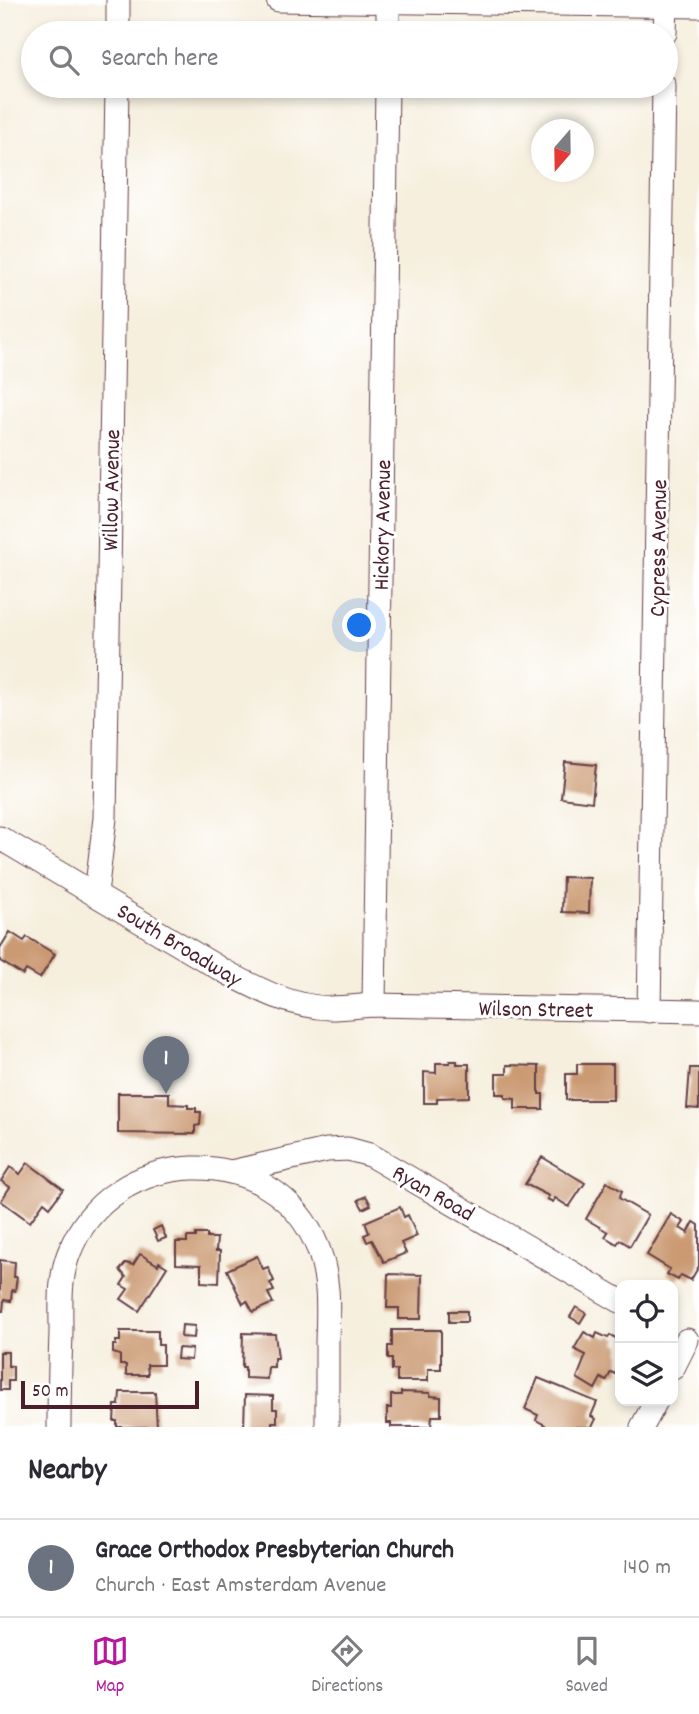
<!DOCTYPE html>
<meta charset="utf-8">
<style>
body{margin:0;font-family:Dekko,sans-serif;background:#f7f7f7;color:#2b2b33}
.controls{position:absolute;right:21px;bottom:21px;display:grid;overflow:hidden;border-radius:14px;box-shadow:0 4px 10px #0003}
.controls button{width:63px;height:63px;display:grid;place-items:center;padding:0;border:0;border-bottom:2px solid #e1e1e2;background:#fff;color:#2b2b33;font:35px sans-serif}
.compass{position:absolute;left:531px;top:119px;width:63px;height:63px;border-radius:50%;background:#fff;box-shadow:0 4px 10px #0003;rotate:200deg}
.scale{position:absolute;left:21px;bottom:18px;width:178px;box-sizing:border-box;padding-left:7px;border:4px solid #4a1f2b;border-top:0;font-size:19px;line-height:24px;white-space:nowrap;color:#4a1f2b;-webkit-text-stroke:5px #fff;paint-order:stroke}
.you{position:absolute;left:360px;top:626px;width:24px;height:24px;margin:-18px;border:5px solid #fff;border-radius:50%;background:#1a73e8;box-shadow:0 0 0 10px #1a73e833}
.badge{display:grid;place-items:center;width:46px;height:46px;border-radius:50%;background:#b5179e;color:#fff;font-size:23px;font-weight:700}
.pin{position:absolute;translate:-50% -58px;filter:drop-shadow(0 2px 4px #0008)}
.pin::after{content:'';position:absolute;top:37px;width:24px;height:21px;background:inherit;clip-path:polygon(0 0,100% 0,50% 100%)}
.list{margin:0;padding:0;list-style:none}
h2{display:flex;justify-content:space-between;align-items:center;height:91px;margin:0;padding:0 28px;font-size:30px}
h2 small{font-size:23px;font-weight:400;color:#7c7c81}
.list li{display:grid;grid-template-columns:46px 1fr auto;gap:21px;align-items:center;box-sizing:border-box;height:98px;padding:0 28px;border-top:2px solid #e1e1e2}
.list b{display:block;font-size:26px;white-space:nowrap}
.list p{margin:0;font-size:23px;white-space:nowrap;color:#7c7c81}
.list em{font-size:23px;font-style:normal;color:#7c7c81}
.icon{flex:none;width:38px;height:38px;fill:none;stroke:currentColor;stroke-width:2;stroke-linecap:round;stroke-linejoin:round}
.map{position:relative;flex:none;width:699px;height:1427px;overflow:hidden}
.search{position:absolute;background:#fff;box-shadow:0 4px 10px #0003;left:21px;right:21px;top:21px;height:77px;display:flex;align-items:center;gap:18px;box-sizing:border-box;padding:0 24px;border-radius:38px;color:#7c7c81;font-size:26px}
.sheet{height:189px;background:#fff}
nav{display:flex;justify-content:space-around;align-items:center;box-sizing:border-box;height:98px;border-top:2px solid #e1e1e2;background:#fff;font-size:19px;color:#7c7c81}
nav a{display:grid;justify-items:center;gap:4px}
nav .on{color:#b5179e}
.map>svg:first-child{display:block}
</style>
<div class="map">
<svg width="699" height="1427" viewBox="0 0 699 1427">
<rect width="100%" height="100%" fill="#fff"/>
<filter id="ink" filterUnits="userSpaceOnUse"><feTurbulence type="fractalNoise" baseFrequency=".0143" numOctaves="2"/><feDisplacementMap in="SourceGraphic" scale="14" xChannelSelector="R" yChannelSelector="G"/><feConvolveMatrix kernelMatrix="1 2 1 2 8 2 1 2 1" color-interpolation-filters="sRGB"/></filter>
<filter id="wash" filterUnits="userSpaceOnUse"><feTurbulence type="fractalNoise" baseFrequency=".00686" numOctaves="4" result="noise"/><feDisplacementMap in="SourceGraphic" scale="28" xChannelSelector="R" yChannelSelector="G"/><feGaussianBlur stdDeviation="1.57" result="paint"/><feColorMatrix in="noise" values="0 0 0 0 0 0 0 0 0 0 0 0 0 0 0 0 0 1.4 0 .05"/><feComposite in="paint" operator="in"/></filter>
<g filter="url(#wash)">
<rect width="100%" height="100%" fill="#f6efde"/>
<g id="blocks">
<g fill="#cb9a72">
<path d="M565 762 596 765 592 802 561 798Z"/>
<path d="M563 877 590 878 589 913 562 912Z"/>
<path d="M10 932 24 941 27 937 55 954 40 978 26 970 23 975 0 961V948Z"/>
<path d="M450 1061H457V1064H469V1097L437 1098V1103H424V1072L436 1073V1063H450Z"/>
<path d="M577 1064H613V1100H566V1074H577Z"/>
<path d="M507 1065 539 1066V1094H543V1109H515V1099L505 1098V1094H496V1074H507Z"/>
<path d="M690 1068H699V1109L687 1108Z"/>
<path d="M118 1093H169V1104L188 1105V1108H196V1112H201L200 1125 195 1126V1134L118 1133Z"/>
<path d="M542 1157 585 1183 569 1207 555 1198 553 1202 547 1199 549 1196 525 1184Z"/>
<path d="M28 1163 63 1189 50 1207 44 1202 30 1222 1 1201 10 1187 1 1181 10 1167 20 1174Z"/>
<path d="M607 1182 622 1191 619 1198 648 1215 630 1246 620 1240 617 1244 605 1237 608 1232 586 1219Z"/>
<path d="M366 1196 371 1205 363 1209 358 1200Z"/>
<path d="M400 1207 404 1217 408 1215 417 1236 401 1243 406 1253 384 1262 372 1240 367 1242 364 1235 369 1233 365 1222Z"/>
<path d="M671 1214 684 1222 680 1228 688 1233 694 1222 699 1225V1266L691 1280 681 1275 678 1280 667 1274 670 1269 647 1255Z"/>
<path d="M161 1226 166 1238 158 1241 153 1230Z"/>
<path d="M196 1234H207V1238H217L216 1251H220L219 1283 201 1282V1265L176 1264V1242H187V1237H196Z"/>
<path d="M140 1254 158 1265 159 1262 167 1267 139 1311 121 1299 128 1289 121 1285 126 1277 120 1270 126 1263 133 1265Z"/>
<path d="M257 1256 263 1269 268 1267 274 1281 270 1283 274 1291 268 1293 273 1303 253 1312 247 1301 243 1304 227 1270Z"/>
<path d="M0 1260 15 1262 14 1277H17L15 1291 12 1290 11 1301 4 1300 3 1311H0Z"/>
<path d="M388 1274 422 1275 421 1319H399V1308H387Z"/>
<path d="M576 1307 586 1313 580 1323 570 1317Z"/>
<rect x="449" y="1311" width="18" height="11"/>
<path d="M182 1325 195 1326 194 1338 181 1337Z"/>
<path d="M392 1330H441V1369H428V1381H397V1370H392V1359H388V1346H392Z"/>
<path d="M120 1331H158V1345H163V1365H147L148 1375H126V1365H120V1355L113 1353V1345H116V1341H120Z"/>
<path d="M584 1332 595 1338 597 1333 608 1338 610 1335 618 1339 616 1343 620 1345V1373L617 1371 615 1374 611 1372 606 1381 601 1378 595 1389 577 1378 586 1355 574 1349Z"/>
<path d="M243 1333 275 1334 278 1358H274V1367H268L267 1379 245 1378V1367H242Z"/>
<path d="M178 1348 192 1349 191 1360 177 1359Z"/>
<path d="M0 1352H8V1366H13V1381H8V1390H0Z"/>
<path d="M538 1378 597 1402 591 1416 596 1419 592 1427H544L545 1425 536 1420 538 1415 525 1409Z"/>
<path d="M120 1392H155L157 1427H117V1421H114L115 1405H119Z"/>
<path d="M401 1392 430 1393 431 1396 441 1397V1416H432L431 1427H391V1423H387V1408H391V1395H401Z"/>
<path d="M245 1395 273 1396V1409H277V1422H272V1427H244Z"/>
</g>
</g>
</g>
<g filter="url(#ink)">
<use href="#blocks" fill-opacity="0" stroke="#643e46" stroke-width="2"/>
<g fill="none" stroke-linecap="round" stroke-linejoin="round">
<defs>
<g id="minor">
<path d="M278 0 699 6"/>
<path d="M118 33V0"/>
<path d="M388 33V1"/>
<path d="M665 33 666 5"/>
<path d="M0 838 222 970C256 988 290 1007 330 1008 344 1008 359 1006 374 1005L699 1011"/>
<path d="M96 894 105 818 117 86"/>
<path d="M374 1005 387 86"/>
<path d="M649 1011 664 86"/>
<path d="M231 1172 327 1150 348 1149 370 1155 620 1301"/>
<path d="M673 1368 687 1340"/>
<path d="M59 1427C59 1395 60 1363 61 1332 61 1305 59 1278 69 1253 111 1144 274 1137 318 1248 330 1279 328 1310 327 1342 327 1370 327 1399 327 1427"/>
<path d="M642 1427 656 1401"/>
</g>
</defs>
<use href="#minor" stroke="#643e46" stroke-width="25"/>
<use href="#minor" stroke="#fff" stroke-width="23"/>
</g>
</g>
<g text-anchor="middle" stroke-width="6" stroke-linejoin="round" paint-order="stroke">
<g font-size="23" fill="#4a1f2b" stroke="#fff">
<text transform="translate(110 490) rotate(-89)" y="8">Willow Avenue</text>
<text transform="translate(381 525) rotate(-89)" y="8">Hickory Avenue</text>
<text transform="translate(657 548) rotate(-89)" y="8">Cypress Avenue</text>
<text transform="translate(180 944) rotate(31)" y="8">South Broadway</text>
<text transform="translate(536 1008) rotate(1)" y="8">Wilson Street</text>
<text transform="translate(434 1192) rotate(30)" y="8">Ryan Road</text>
</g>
</g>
</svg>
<div class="controls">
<button><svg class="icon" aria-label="locate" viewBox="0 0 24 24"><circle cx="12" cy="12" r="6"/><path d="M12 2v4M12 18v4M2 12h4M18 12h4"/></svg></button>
<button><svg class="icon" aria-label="layers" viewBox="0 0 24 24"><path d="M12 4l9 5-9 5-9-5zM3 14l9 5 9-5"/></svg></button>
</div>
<svg class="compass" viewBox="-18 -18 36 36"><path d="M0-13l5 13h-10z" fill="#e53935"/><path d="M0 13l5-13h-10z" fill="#7c7c81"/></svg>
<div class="scale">50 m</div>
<div class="you"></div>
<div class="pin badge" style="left:166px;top:1094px;background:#6b7280">1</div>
<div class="search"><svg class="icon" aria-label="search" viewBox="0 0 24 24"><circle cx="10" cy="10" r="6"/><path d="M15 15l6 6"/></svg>Search here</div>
</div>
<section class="sheet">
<h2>Nearby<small></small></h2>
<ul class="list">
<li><span class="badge" style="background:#6b7280">1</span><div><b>Grace Orthodox Presbyterian Church</b><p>Church · East Amsterdam Avenue</p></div><em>140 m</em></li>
</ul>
</section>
<nav>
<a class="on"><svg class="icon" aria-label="map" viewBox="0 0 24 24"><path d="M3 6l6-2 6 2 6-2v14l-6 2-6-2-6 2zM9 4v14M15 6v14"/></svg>Map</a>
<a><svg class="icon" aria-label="directions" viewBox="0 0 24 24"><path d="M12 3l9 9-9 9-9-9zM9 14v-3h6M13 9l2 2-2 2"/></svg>Directions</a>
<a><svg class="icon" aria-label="saved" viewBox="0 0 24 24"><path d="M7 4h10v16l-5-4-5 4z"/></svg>Saved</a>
</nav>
